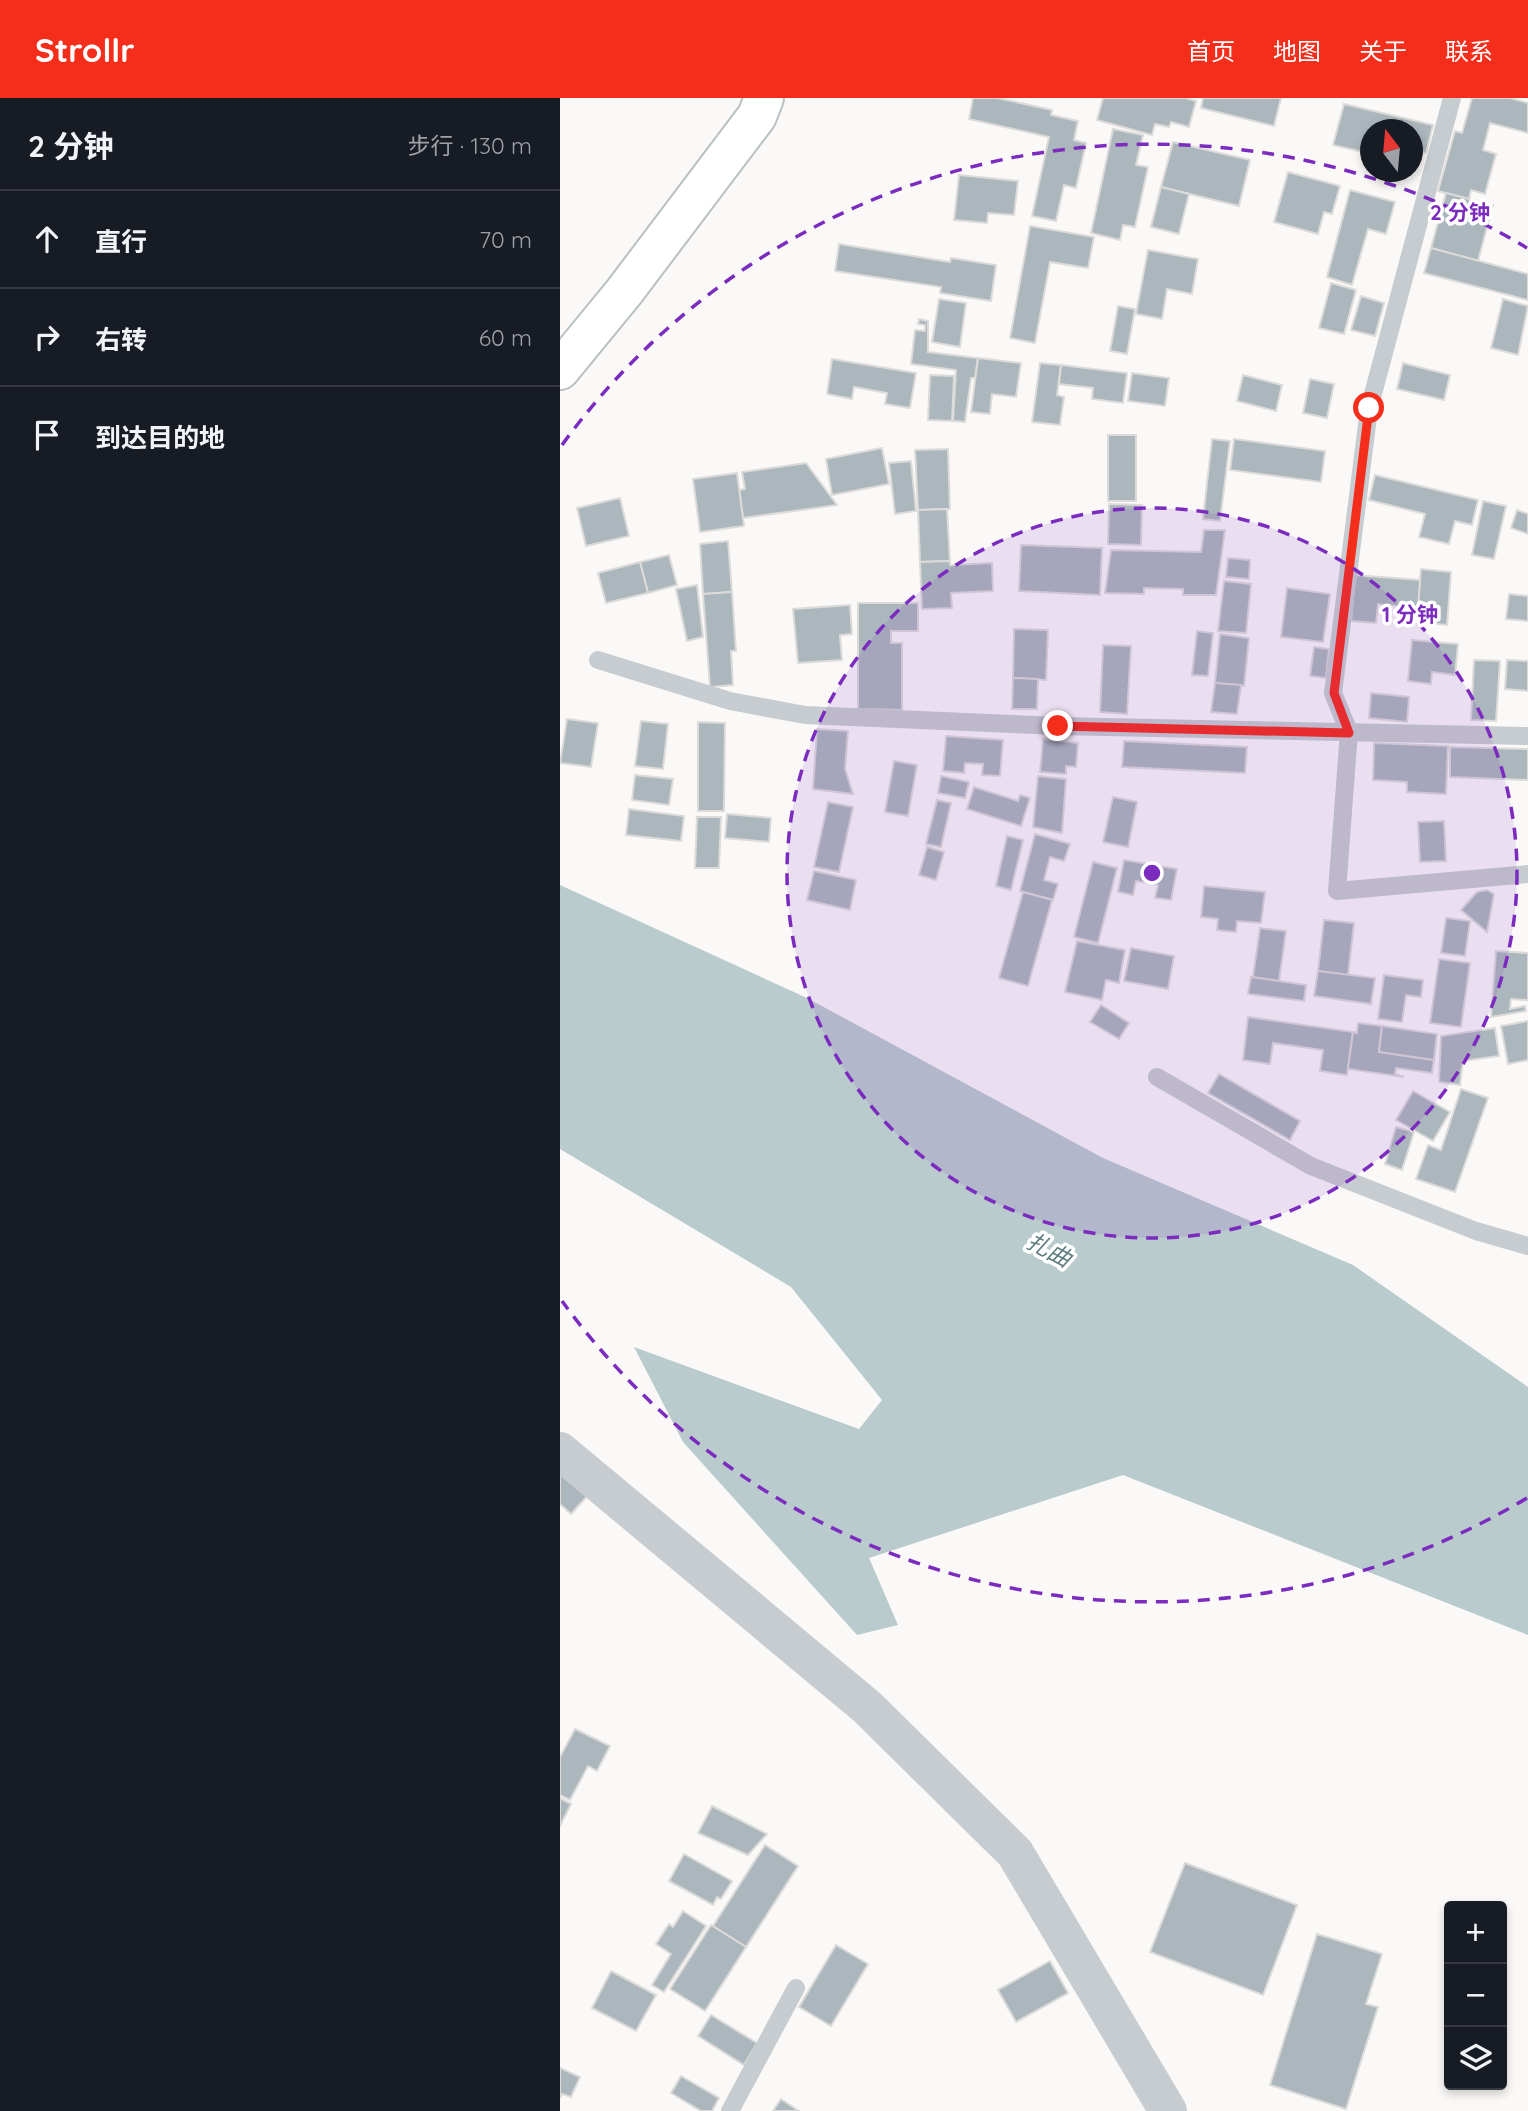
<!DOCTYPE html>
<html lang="zh">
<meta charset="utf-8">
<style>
body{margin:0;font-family:Quicksand,"Noto Sans SC",sans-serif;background:#242831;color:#f1f3f6}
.controls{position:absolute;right:21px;bottom:21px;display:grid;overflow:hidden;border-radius:7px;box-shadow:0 4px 10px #0003}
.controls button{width:63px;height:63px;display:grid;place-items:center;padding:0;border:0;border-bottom:2px solid #363941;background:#171b24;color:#f1f3f6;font:35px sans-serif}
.compass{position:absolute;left:800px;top:21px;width:63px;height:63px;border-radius:50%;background:#171b24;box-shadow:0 4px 10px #0003;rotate:344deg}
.stop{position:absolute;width:21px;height:21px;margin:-16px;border:5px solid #f52d1b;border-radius:50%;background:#fff}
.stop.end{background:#f52d1b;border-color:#fff;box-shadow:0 2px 7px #0008}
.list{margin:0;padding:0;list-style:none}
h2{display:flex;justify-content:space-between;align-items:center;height:91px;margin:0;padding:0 28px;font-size:30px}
h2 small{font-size:23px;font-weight:400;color:#9ea1a6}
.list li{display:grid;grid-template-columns:46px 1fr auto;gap:21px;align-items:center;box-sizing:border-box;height:98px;padding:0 28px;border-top:2px solid #363941}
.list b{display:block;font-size:26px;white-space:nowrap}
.list em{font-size:23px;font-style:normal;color:#9ea1a6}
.icon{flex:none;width:38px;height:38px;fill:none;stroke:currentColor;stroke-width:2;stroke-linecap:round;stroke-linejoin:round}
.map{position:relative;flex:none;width:968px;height:2013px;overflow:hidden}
header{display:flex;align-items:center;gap:42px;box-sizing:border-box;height:98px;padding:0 35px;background:#f52d1b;color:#fff}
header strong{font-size:33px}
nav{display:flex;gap:38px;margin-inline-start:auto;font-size:24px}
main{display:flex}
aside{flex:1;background:#171b24}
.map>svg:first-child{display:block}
</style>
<header>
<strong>Strollr</strong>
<nav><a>首页</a><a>地图</a><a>关于</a><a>联系</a></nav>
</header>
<main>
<aside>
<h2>2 分钟<small>步行 · 130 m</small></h2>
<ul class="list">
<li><svg class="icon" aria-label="ahead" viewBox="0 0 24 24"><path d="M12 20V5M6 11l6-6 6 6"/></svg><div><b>直行</b></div><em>70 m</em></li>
<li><svg class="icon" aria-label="right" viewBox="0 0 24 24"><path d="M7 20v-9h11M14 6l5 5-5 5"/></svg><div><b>右转</b></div><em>60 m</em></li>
<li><svg class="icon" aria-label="arrive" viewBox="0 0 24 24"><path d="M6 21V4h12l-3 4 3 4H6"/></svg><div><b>到达目的地</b></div></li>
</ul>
</aside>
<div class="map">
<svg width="968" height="2013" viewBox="0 0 968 2013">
<rect width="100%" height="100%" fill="#faf9f7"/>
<path fill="#bacbcd" d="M0 787 247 900 543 1060 793 1167 968 1289V1537L563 1377 309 1460 338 1527 297 1537 123 1344 74 1249 299 1331 322 1302 231 1189 0 1051Z"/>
<g fill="#abb7bc" stroke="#dcdbd9" stroke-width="2">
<path d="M413 0H437L492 12 491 17 518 23 514 42 526 45 516 90 504 87 496 123 472 118 489 39 409 21Z"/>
<path d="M543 0H625L636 3 629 29 611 24 609 29 595 26 592 37 537 22Z"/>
<path d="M643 0H721L714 28 641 10Z"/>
<path d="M912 0H950L968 5V35L930 25 923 52 936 56 925 96 911 92 909 101 878 93 895 33 902 35Z"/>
<path d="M784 6 873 27 866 55 852 52V32H810V42L806 41 803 54 773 47Z"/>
<path d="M553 31 583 37 576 67 588 69 575 129 563 127 560 142 531 135Z"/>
<path d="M613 44 690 62 679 108 601 89Z"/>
<path d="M728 74 780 88 772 116 764 114 758 136 714 124Z"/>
<path d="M399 77 458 83 454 117 428 115 427 125 394 122Z"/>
<path d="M601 89 629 96 619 136 591 129Z"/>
<path d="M790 92 835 104 826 136 808 131 792 187 767 179Z"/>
<path d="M886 95 933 107 918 163 871 150Z"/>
<path d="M470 128 534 139 528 170 490 164 475 245 450 240Z"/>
<path d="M279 146 390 164 391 160 436 167 431 203 380 195 381 189 275 173Z"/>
<path d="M871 150 968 176V202L864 175Z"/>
<path d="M588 152 638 161 632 196 607 191 602 221 576 216Z"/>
<path d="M771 185 796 192 784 236 759 230Z"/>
<path d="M801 198 824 205 815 238 791 232Z"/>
<path d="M379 201 406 205 400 249 372 244Z"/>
<path d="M943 201 968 208 958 257 931 250Z"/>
<path d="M558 208 575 211 567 256 550 253Z"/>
<path d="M359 221 368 223V254L418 260 415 280H411L405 324 393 323 396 272 351 266 355 232 365 233V227L358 226Z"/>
<path d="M418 260 461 265 456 299 432 296 430 316 411 314Z"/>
<path d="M272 261 356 275 350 310 325 306 327 295 294 289 292 301 267 296Z"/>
<path d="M480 265 501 267 497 297 504 299 500 327 472 324Z"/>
<path d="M843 265 890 277 884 302 837 291Z"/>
<path d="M501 267 567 275 563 305 532 301 533 290 499 286Z"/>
<path d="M572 275 609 280 605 308 568 303Z"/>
<path d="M370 277 394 278 392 323 368 322Z"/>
<path d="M683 277 722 287 716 313 677 303Z"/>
<path d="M750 281 774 286 767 320 743 315Z"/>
<rect x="548" y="337" width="28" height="66"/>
<path d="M652 341 670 343 660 423 643 421Z"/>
<path d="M674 341 765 353 761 384 670 372Z"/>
<path d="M322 350 329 386 272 397 266 361Z"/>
<path d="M388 351 390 411 358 412 355 352Z"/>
<path d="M351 363 356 413 335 416 329 365Z"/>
<path d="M246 365 277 407 183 420 179 392 185 391 182 374Z"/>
<path d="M177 375 184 428 140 434 133 381Z"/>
<path d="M815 377 918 402 912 427 895 423 889 446 859 439 865 416 809 402Z"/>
<path d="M60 400 69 438 26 448 17 410Z"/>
<path d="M923 403 946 408 934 461 912 457Z"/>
<path d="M549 406 582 407 581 447 548 446Z"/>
<path d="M387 411 390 463 360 464 358 412Z"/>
<path d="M957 412 968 416V436L951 430Z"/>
<path d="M644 432H665L656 497H623V491L584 490V496L545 495 551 452 641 454Z"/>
<path d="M168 443 172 494 143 496 140 446Z"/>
<path d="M461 447 542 450 540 497 459 493Z"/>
<path d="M109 457 117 487 88 495 80 464Z"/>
<path d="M668 460 690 462 689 481 666 479Z"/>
<path d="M390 463V467L432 465 433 493 391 495 392 510 362 511 360 464Z"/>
<path d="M80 464 88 495 46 505 38 475Z"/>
<path d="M861 471 891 474 887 527 856 524Z"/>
<path d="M795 477 860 482 858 510 818 506 816 525 791 523Z"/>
<path d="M664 483 691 486 686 535 658 533Z"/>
<path d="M137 487 143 539 127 543 116 491Z"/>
<path d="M727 490 770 496 763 544 721 539Z"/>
<path d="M172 494 176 553H171L173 587 150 589 143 496Z"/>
<path d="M949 496 968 498V523L946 521Z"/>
<path d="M298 505H358V533H331V545H342V612L298 611Z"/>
<path d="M290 507 292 536 280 537 282 562 238 565 233 511Z"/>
<path d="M454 531 488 532 486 582 453 580Z"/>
<path d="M637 533 653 535 648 578 632 577Z"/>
<path d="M660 536 689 540 684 588 655 585Z"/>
<path d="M852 542 898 546 895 577 872 574 871 586 848 583Z"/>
<path d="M543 547 571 548 567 616 540 614Z"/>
<path d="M754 549 769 551 766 580 750 578Z"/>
<path d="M914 562 940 563 936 623 911 622Z"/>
<path d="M947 562 968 563V593L945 591Z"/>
<path d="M453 580 478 581 477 611H452Z"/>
<path d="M655 585 681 587 677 616 651 614Z"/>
<path d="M811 595 849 599 847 624 809 620Z"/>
<path d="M7 621 38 625 31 669 0 665Z"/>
<path d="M81 623 108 626 103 671 75 668Z"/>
<path d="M138 624 165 625 164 713H138Z"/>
<path d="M257 631 288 633 285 671 293 696 253 691Z"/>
<path d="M386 638 443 642 440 678 422 677 423 666 405 665 404 675 383 673Z"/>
<path d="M483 641 518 645 516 669 506 668V676L480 674Z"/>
<path d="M564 643 687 649 685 675 562 669Z"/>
<path d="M814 645 888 648 886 696 847 694V684L813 682Z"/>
<path d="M890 649 968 651V682L890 679Z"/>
<path d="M334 663 357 667 348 718 325 714Z"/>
<path d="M75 677 113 681 109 707 72 702Z"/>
<path d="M381 678 409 684 405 700 378 695Z"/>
<path d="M478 678 506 681 502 735 473 729Z"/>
<path d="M414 689 458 703 460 697 470 700 461 728 407 711Z"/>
<path d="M553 699 577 704 568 749 543 744Z"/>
<path d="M377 702 391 705 381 749 366 746Z"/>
<path d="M268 704 293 709 279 774 254 769Z"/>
<path d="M69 711 124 718 121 743 66 737Z"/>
<path d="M167 716 211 720 209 744 165 740Z"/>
<path d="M137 719H161L159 770H135Z"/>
<path d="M884 723 886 763 860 764 858 724Z"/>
<path d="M475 736 510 746 504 763 490 759 484 782 498 786 493 802 460 793Z"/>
<path d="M447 738 463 742 451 792 436 788Z"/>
<path d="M367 749 384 754 376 782 359 777Z"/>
<path d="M564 762 617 771 611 802 595 800 598 787 576 783 573 797 558 794Z"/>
<path d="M533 764 557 770 538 845 514 839Z"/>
<path d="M254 773 296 782 290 812 247 802Z"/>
<path d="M644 788 705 794 701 825 677 823 676 834 657 832 658 821 641 819Z"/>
<path d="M927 792 934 796 927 834 901 812 917 794Z"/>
<path d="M463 794 492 802 468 888 439 880Z"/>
<path d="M886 820 910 823 905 858 881 855Z"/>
<path d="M764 822 794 825 788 877 758 873Z"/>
<path d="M700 830 726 833 719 883 693 879Z"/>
<path d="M517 843 565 852 559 885 546 882 542 902 505 894Z"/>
<path d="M571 850 614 858 608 891 564 883Z"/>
<path d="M936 853 968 855V902L951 901 950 911 965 908 966 913 931 919Z"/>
<path d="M879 861 910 865 901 929 870 925Z"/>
<path d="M758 873 815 880 811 906 754 898Z"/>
<path d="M824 877 863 882 861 899 846 897 842 924 818 921Z"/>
<path d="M691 879 746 887 744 903 688 896Z"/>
<path d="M541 907 569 925 559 941 530 924Z"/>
<path d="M688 919 793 934 787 977 760 973 763 952 713 945 710 966 683 962Z"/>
<path d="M968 923V962L948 966 941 928Z"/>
<path d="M798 925 822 928 819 954 874 962 872 975 836 970 835 976 844 979 788 971 793 934 797 935Z"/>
<path d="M822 928 877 936 874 962 819 954Z"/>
<path d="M935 930 939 958 903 963 900 987 879 984 881 938Z"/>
<path d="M659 976 740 1023 730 1042 648 995Z"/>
<path d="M901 991 928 1000 895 1094 856 1081 868 1047 881 1052Z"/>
<path d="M853 993 890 1014 873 1043 836 1022Z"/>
<path d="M836 1029 854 1034 842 1072 825 1066Z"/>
<path d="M0 1369 29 1396 11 1416 0 1406Z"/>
<path d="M15 1631 50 1648 37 1673 28 1668 10 1702 0 1697V1659Z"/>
<path d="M0 1700 11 1706 0 1728Z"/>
<path d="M152 1708 207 1736 188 1757 138 1735Z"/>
<path d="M205 1747 238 1768 186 1849 153 1828Z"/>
<path d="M124 1756 172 1783 161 1801 157 1799 153 1807 109 1783Z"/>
<path d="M625 1765 737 1807 703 1897 590 1854Z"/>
<path d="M123 1813 146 1828 104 1894 92 1887 111 1856 96 1846 109 1826 113 1829Z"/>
<path d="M151 1827 186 1849 145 1913 110 1891Z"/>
<path d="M757 1836 822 1856 806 1906 818 1909 786 2011 710 1987Z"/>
<path d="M276 1847 308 1866 271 1928 239 1909Z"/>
<path d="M490 1863 508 1895 456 1924 438 1892Z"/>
<path d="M51 1873 96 1897 76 1933 32 1910Z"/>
<path d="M151 1917 197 1945 184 1967 138 1938Z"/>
<path d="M0 1970 20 1979 11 1999 2 1996 0 2000Z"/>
<path d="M121 1978 159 2000 152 2013H141L111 1995Z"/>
<path d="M221 2001 239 2013H213Z"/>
</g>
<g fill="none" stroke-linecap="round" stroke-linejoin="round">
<defs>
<path id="secondary" d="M0 272 64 194 197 18 204 0"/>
</defs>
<use href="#secondary" stroke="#b8c0c4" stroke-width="42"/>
<g stroke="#c6cccf" stroke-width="18">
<path d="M892 0 809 311 773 595 789 634 777 793 968 776"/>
<path d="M38 562 170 603 245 617 498 628 968 638"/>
<path d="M597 979 751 1068 916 1133 968 1148"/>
<path d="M170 2013 236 1890"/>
</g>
<path stroke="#c6cccf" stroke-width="38" d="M0 1353 307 1609 455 1755 608 2013"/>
<use href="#secondary" stroke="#fff" stroke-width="38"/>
</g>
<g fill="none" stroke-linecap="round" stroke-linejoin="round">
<path stroke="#f52d1b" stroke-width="9" d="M498 628 789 635 774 595 809 310"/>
</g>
<circle cx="592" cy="775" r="365" fill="#7b2cbf" fill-opacity=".12"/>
<g fill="none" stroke="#7b2cbf" stroke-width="3.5" stroke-dasharray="12 9">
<circle cx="592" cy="775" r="365"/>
<path d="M967 1400A729 729 0 0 1 2 1203M2 347A729 729 0 0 1 967 150"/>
</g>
<g text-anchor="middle" stroke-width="7" stroke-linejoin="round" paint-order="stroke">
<g font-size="23" font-style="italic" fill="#5d7b7e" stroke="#fff">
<text transform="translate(489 1152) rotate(28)" y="8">扎曲</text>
</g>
</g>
<circle cx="592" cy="775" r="10" fill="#7b2cbf" stroke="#fff" stroke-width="3.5"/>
<g font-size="21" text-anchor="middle" font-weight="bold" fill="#7b2cbf" stroke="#fff" stroke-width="7" stroke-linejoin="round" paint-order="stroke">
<text x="900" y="122">2 分钟</text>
<text x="850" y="524">1 分钟</text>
</g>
</svg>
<div class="controls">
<button>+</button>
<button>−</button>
<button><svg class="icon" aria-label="layers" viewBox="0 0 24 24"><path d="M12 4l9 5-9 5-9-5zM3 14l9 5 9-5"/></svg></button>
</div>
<svg class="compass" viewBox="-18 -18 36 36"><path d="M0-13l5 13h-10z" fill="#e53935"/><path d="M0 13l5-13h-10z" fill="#9ea1a6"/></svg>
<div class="stop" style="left:809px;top:310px"></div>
<div class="stop end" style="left:498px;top:628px"></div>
</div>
</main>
